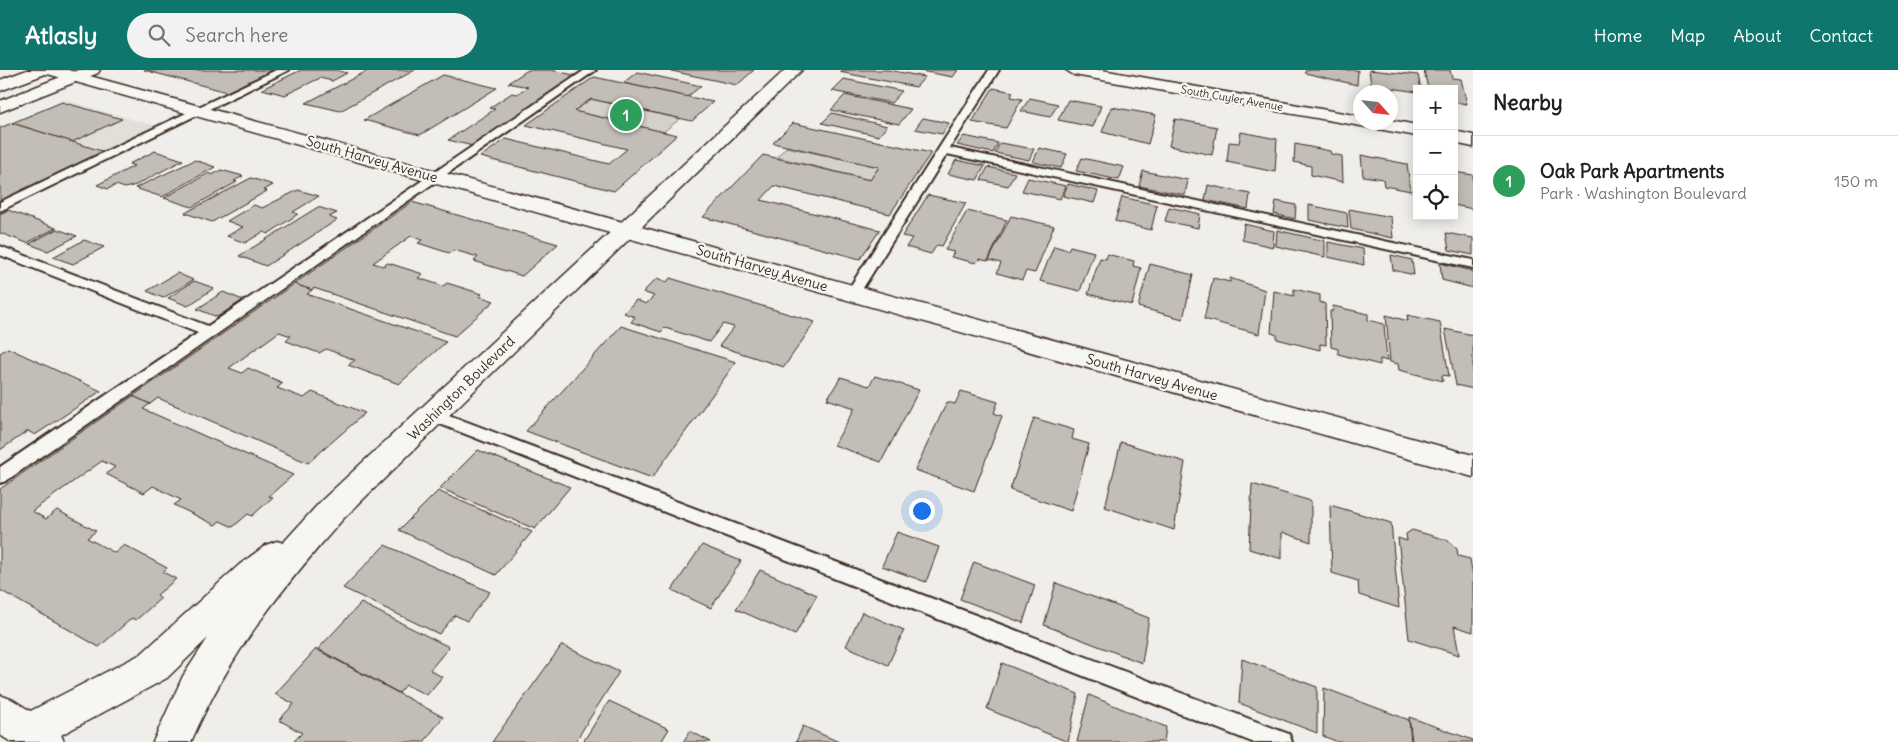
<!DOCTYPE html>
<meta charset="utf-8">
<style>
body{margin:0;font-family:Delius,sans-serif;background:#f2f2f2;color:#202124}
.controls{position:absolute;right:15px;top:15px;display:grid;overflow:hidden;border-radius:0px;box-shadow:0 2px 12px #0003}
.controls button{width:45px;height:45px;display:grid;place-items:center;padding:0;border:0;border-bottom:1px solid #e0e0e0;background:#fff;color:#202124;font:25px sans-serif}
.compass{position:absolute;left:1353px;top:15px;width:45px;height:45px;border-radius:50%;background:#fff;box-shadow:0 2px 12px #0003;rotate:117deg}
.you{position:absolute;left:921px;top:440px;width:18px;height:18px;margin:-12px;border:4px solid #fff;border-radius:50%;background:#1a73e8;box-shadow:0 0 0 8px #1a73e833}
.badge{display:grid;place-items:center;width:32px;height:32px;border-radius:50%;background:#0f766e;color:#fff;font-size:16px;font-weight:700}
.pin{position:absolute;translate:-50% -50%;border:2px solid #fff;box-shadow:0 1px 5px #0006}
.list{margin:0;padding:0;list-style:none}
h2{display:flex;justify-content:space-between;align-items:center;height:65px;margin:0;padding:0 20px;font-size:21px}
h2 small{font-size:16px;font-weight:400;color:#757577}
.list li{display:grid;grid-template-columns:32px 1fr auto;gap:15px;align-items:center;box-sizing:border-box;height:90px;padding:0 20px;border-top:1px solid #e0e0e0}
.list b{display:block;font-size:19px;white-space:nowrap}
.list p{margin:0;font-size:16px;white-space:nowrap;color:#757577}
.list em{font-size:16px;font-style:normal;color:#757577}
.icon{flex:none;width:28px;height:28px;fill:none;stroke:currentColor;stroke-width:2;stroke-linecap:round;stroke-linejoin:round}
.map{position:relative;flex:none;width:1473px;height:672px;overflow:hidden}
header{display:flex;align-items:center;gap:30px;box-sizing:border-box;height:70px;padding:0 25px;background:#0f766e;color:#fff}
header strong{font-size:24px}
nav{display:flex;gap:28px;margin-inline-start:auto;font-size:18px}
.search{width:350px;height:45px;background:#f2f2f2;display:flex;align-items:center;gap:12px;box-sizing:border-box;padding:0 18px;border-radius:28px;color:#757577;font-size:19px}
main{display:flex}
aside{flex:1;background:#fff}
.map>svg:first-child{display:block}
</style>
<header>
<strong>Atlasly</strong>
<div class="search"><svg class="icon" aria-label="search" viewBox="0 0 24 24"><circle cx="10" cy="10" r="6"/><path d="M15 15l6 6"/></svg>Search here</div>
<nav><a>Home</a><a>Map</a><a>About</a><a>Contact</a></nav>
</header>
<main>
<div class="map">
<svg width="1473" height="672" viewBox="0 0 1473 672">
<rect width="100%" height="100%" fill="#efeeea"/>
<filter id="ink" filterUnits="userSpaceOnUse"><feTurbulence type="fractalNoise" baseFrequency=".02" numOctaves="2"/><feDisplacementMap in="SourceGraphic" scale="10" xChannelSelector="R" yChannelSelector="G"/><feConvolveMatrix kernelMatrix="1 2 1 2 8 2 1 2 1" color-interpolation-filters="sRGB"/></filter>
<g filter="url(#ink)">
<path fill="#e2dfdb" d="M65 30 159 57 0 133V57Z"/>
<g fill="#d4d1cc" stroke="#887e75">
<path d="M591 29 680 49 663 62 574 41Z"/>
<path d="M786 77 879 97 870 110 777 87Z"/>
</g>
<g fill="#c2bdb7" stroke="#3b2a1e">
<path d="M144 0H274L227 22Z"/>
<path d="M301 0H336L347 3 332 11 320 8 285 25 262 19Z"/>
<path d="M369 0H415L340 41 306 33Z"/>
<path d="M528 0H551L578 6 473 76 448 70 495 39 489 38 512 23 517 24 528 17 508 13Z"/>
<path d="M667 0H754L737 15Z"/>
<path d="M842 0H888L925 7 916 17 839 2Z"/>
<path d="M915 0H958L953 7Z"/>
<path d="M1306 0H1358L1357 15 1305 3Z"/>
<path d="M1369 0 1418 5 1421 19H1417V22L1371 15Z"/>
<path d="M1424 0H1450L1452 8 1461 9 1467 34 1454 32V19H1428Z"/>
<path d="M637 2 701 16 687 27 623 13Z"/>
<path d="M443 5 497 18 420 65 364 50Z"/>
<path d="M594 7 713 32 692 51 591 29 574 41 677 65 614 121 480 87 506 69 609 94 627 79 526 55Z"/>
<path d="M844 9 902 21 891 33 832 21Z"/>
<path d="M993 18 1013 22 1011 27 1022 29 1006 58 972 52Z"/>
<path d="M845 25 911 39 899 54 831 40Z"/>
<path d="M1030 28 1058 34 1050 47 1021 41Z"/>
<path d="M1068 30 1101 36 1093 57 1058 50Z"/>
<path d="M62 32 122 49 72 72 12 53Z"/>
<path d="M1112 37 1156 45 1148 74 1102 62Z"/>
<path d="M832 43 887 56 879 66 822 53Z"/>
<path d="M923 48 949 53 942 64 915 59Z"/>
<path d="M1175 49 1217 57 1212 85 1169 76Z"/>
<path d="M12 53 105 82 0 132V58Z"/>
<path d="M793 53 931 83 890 144 774 116 761 130 880 160 860 189 703 147 763 85 870 110 879 97 773 73Z"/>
<path d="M1241 62 1277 69 1275 102 1227 92 1229 72 1239 73Z"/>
<path d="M964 66 998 73 993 83 957 75Z"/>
<path d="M1000 73 1034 79 1029 90 995 83Z"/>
<path d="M1295 74 1330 81 1331 84 1342 86 1343 112 1311 105V96L1294 92Z"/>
<path d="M1039 78 1067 84 1061 98 1033 92Z"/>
<path d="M155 81 183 90 136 115 125 118 116 115 108 119 97 115 134 96 129 94Z"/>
<path d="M1361 85 1407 94 1411 121 1384 116 1383 109 1363 106Z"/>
<path d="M1082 88 1124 97 1119 110 1076 101Z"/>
<path d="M195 90 215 97 162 127 135 118Z"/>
<path d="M956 90 985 96 977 110 948 104Z"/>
<path d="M988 97 1015 103 1008 116 981 110Z"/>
<path d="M221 100 243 106 234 111 237 112 192 137 164 128 209 103 212 105Z"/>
<path d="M1143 101 1188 110 1185 125 1139 116Z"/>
<path d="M1454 102 1473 105V139L1454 135Z"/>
<path d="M251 108 273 115 264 120 267 121 212 152 185 143Z"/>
<path d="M1028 108 1066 116 1060 129 1022 121Z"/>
<path d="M1068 114 1098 121 1094 133 1063 126Z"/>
<path d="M1208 115 1250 124 1248 139 1205 130Z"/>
<path d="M298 120 319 126 293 142 298 144 268 164 263 162 245 173 227 166 243 157 227 151 254 135 262 138Z"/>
<path d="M928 125 966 133 942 176 937 175 931 184 906 177 912 168 902 166Z"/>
<path d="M1122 127 1157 135 1151 160 1115 151Z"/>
<path d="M1276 131 1296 135 1295 149 1274 144Z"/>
<path d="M412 132 558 174 522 206 474 191 478 187 454 180 449 183 418 173 422 170 411 166 373 193 383 196 388 193 423 204 418 208 443 216 447 213 482 224 479 226 494 231 455 266 314 218 312 220 294 214Z"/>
<path d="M1309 135 1347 143 1348 158 1309 150Z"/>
<path d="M318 137 337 143 329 147 337 150 266 196 239 186Z"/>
<path d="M1169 137 1200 144 1198 158 1165 151Z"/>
<path d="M1349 139 1391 147 1393 168 1351 159Z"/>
<path d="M8 140 56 158 27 173 0 163V144Z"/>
<path d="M967 141 1007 150 988 191 979 189 976 193 951 187 954 182 945 180Z"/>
<path d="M1011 146 1054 156 1035 203 1026 201 1022 210 997 203 1001 193 989 190Z"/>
<path d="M1244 154 1274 161 1273 177 1242 170Z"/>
<path d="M57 159 77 166 48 181 29 174Z"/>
<path d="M1277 160 1325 171V187L1276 176Z"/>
<path d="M1446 163 1473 168V185L1449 180Z"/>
<path d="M84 170 104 177 73 194 53 187Z"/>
<path d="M1328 172 1363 179 1364 195 1328 187Z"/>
<path d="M1054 176 1068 180 1070 176 1094 182 1080 221 1040 211Z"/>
<path d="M1107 184 1134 191 1133 196 1141 198 1132 235 1088 224 1100 188 1106 189Z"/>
<path d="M1391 185 1412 190 1414 205 1393 200Z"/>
<path d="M1440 193 1473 201V218L1442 210Z"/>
<path d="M1150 194 1193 205 1183 249 1138 237Z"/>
<path d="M177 203 193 210 163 228 147 221Z"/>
<path d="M657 208 667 212 670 208 815 252 784 297 719 276 734 257 723 254 709 272 665 258 661 262 631 252 635 247 624 243 636 230 646 234 654 226 643 222Z"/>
<path d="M1213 208 1230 212V208L1265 220 1259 264 1204 249Z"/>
<path d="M194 211 214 218 188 236 168 228Z"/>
<path d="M294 214 312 220 307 224 446 272 399 314 348 295 355 290 326 279 319 283 286 271 291 266 279 262 229 298 242 303 248 298 283 313 277 318 304 328 312 322 365 343 308 393 158 328 150 334 133 326Z"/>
<path d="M1294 219 1320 225V232L1325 234 1326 275 1320 274V280L1277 269V265L1271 263 1274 221 1294 226Z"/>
<path d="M223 222 243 230 217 247 197 239Z"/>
<path d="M1333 236 1368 244V250L1384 254 1387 291 1380 289V295L1338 284V279L1331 277 1330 241H1333Z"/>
<path d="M1386 245 1408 251 1407 245 1440 252 1449 306 1442 305 1443 311 1399 300 1398 294 1390 292Z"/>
<path d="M621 256 736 292 652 408 526 361Z"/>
<path d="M1445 259 1473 265V319L1456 315Z"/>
<path d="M8 278 101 321 35 365 28 361 0 380V283Z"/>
<path d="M875 306 919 320 881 392 834 375 855 338 827 329 841 307 869 316Z"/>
<path d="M961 321 998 332 994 343 1002 346 974 421 915 400 947 332 955 334Z"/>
<path d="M133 326 150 334 143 339 293 405 269 426 273 427 252 446 248 444 233 457 220 451 215 455 174 435 181 430 153 416 144 423 106 404 115 397 102 391 32 441 46 449 57 440 96 461 87 468 115 483 124 475 167 498 163 502 176 509 157 525 161 528 136 550 132 548 99 577 0 520V419Z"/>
<path d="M1034 348 1074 360 1072 369 1089 374 1071 441 1010 420Z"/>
<path d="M1121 372 1185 392 1174 460 1105 437Z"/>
<path d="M478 380 570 417 535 459 440 418Z"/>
<path d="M1252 414 1311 431V472L1282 462V489L1249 479Z"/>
<path d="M438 421 532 462 496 505 399 460Z"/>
<path d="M1330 435 1391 453 1399 538 1359 525 1358 511 1332 503Z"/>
<path d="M1412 460 1447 470 1457 479 1458 486 1470 489 1473 506V562L1454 556 1459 585 1409 569 1398 468 1407 471 1406 464Z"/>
<path d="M897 462 939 477 926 512 882 496Z"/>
<path d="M385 475 490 522 467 551 455 545 439 564 343 518Z"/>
<path d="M702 475 741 491 711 538 672 520Z"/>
<path d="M974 492 1035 515 1023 553 960 529Z"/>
<path d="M760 500 817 525 795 565 736 539Z"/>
<path d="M1056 513 1149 548 1142 593 1044 555Z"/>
<path d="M361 533 449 577 430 600 442 607 427 625 406 615 399 623 318 579Z"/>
<path d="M862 542 904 560 888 595 846 576Z"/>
<path d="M562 575 619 602 575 672H492Z"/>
<path d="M316 579 443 647 424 672H296L294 671 302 663 279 650 294 634 275 624Z"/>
<path d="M1242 589 1317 617V663L1239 633Z"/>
<path d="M1002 593 1078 624 1068 672 987 639Z"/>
<path d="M1324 618 1409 650 1411 672H1338L1323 666Z"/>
<path d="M1089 625 1166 657 1164 672H1077Z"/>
<path d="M609 631 669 659 661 672H583Z"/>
<path d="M1409 647 1473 670V672H1412Z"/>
<path d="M803 656 839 672H796Z"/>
<path d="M690 661 711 672H683Z"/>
</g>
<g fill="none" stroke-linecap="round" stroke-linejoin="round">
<defs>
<g id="lane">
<path d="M276 0H289L0 141V132Z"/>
<path d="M585 0H596L6 411 0 413V397L198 263 0 185V176L208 256Z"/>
<path d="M989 0H999L950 78 1473 190V198L947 84 858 226H848L846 223Z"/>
<path d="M433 339 1281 661 1289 664 1292 672H1252L427 349 425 345 427 341Z"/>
</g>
<g id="street">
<path d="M42 0H68L1473 385V407L44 3Z"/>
<path d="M1066 0H1102L1360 46V52H1390V50L1417 55V66L1074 5Z"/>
<path d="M1454 61 1473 65V77L1454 73Z"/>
<path d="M0 625 13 630 59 659 64 672H11L0 665Z"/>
</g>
<g id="secondary">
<path d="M27 0H50L48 3 0 21V10Z"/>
<path d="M78 0H100L98 3 0 42V31Z"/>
<path d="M785 0H802L343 449C280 521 230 582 191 672H153L183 606 208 568 167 608 48 672H14L10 662 15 649 141 584 239 495 266 475 277 471 283 473 321 431Z"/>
</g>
</defs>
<use href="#lane" stroke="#3b2a1e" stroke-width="4"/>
<use href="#street" stroke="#3b2a1e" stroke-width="3"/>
<use href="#secondary" stroke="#3b2a1e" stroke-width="3"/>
<use href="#lane" fill="#f6f6f2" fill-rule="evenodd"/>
<use href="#street" fill="#f6f6f2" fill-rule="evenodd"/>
<use href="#secondary" fill="#f6f6f2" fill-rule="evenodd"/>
</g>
</g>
<g text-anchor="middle" stroke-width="4.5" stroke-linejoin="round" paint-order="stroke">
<g font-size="11" fill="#3b2a1e" stroke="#f6f6f2">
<text transform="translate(1232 28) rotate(10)" y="4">South Cuyler Avenue</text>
</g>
<g font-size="14" fill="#3b2a1e" stroke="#f6f6f2">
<text transform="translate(372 89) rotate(16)" y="5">South Harvey Avenue</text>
<text transform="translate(762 198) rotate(16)" y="5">South Harvey Avenue</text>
<text transform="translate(1152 307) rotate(16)" y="5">South Harvey Avenue</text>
<text transform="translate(461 318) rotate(-44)" y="5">Washington Boulevard</text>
</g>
</g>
</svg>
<div class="controls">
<button>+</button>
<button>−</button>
<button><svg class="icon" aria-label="locate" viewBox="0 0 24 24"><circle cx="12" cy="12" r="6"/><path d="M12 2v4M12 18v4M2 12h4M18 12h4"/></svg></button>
</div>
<svg class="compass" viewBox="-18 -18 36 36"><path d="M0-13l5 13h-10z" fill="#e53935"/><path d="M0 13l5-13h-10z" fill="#757577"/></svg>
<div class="you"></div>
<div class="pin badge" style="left:626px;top:45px;background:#2e9e5b">1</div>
</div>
<aside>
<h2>Nearby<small></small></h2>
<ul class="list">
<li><span class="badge" style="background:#2e9e5b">1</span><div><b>Oak Park Apartments</b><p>Park · Washington Boulevard</p></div><em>150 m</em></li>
</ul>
</aside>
</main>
